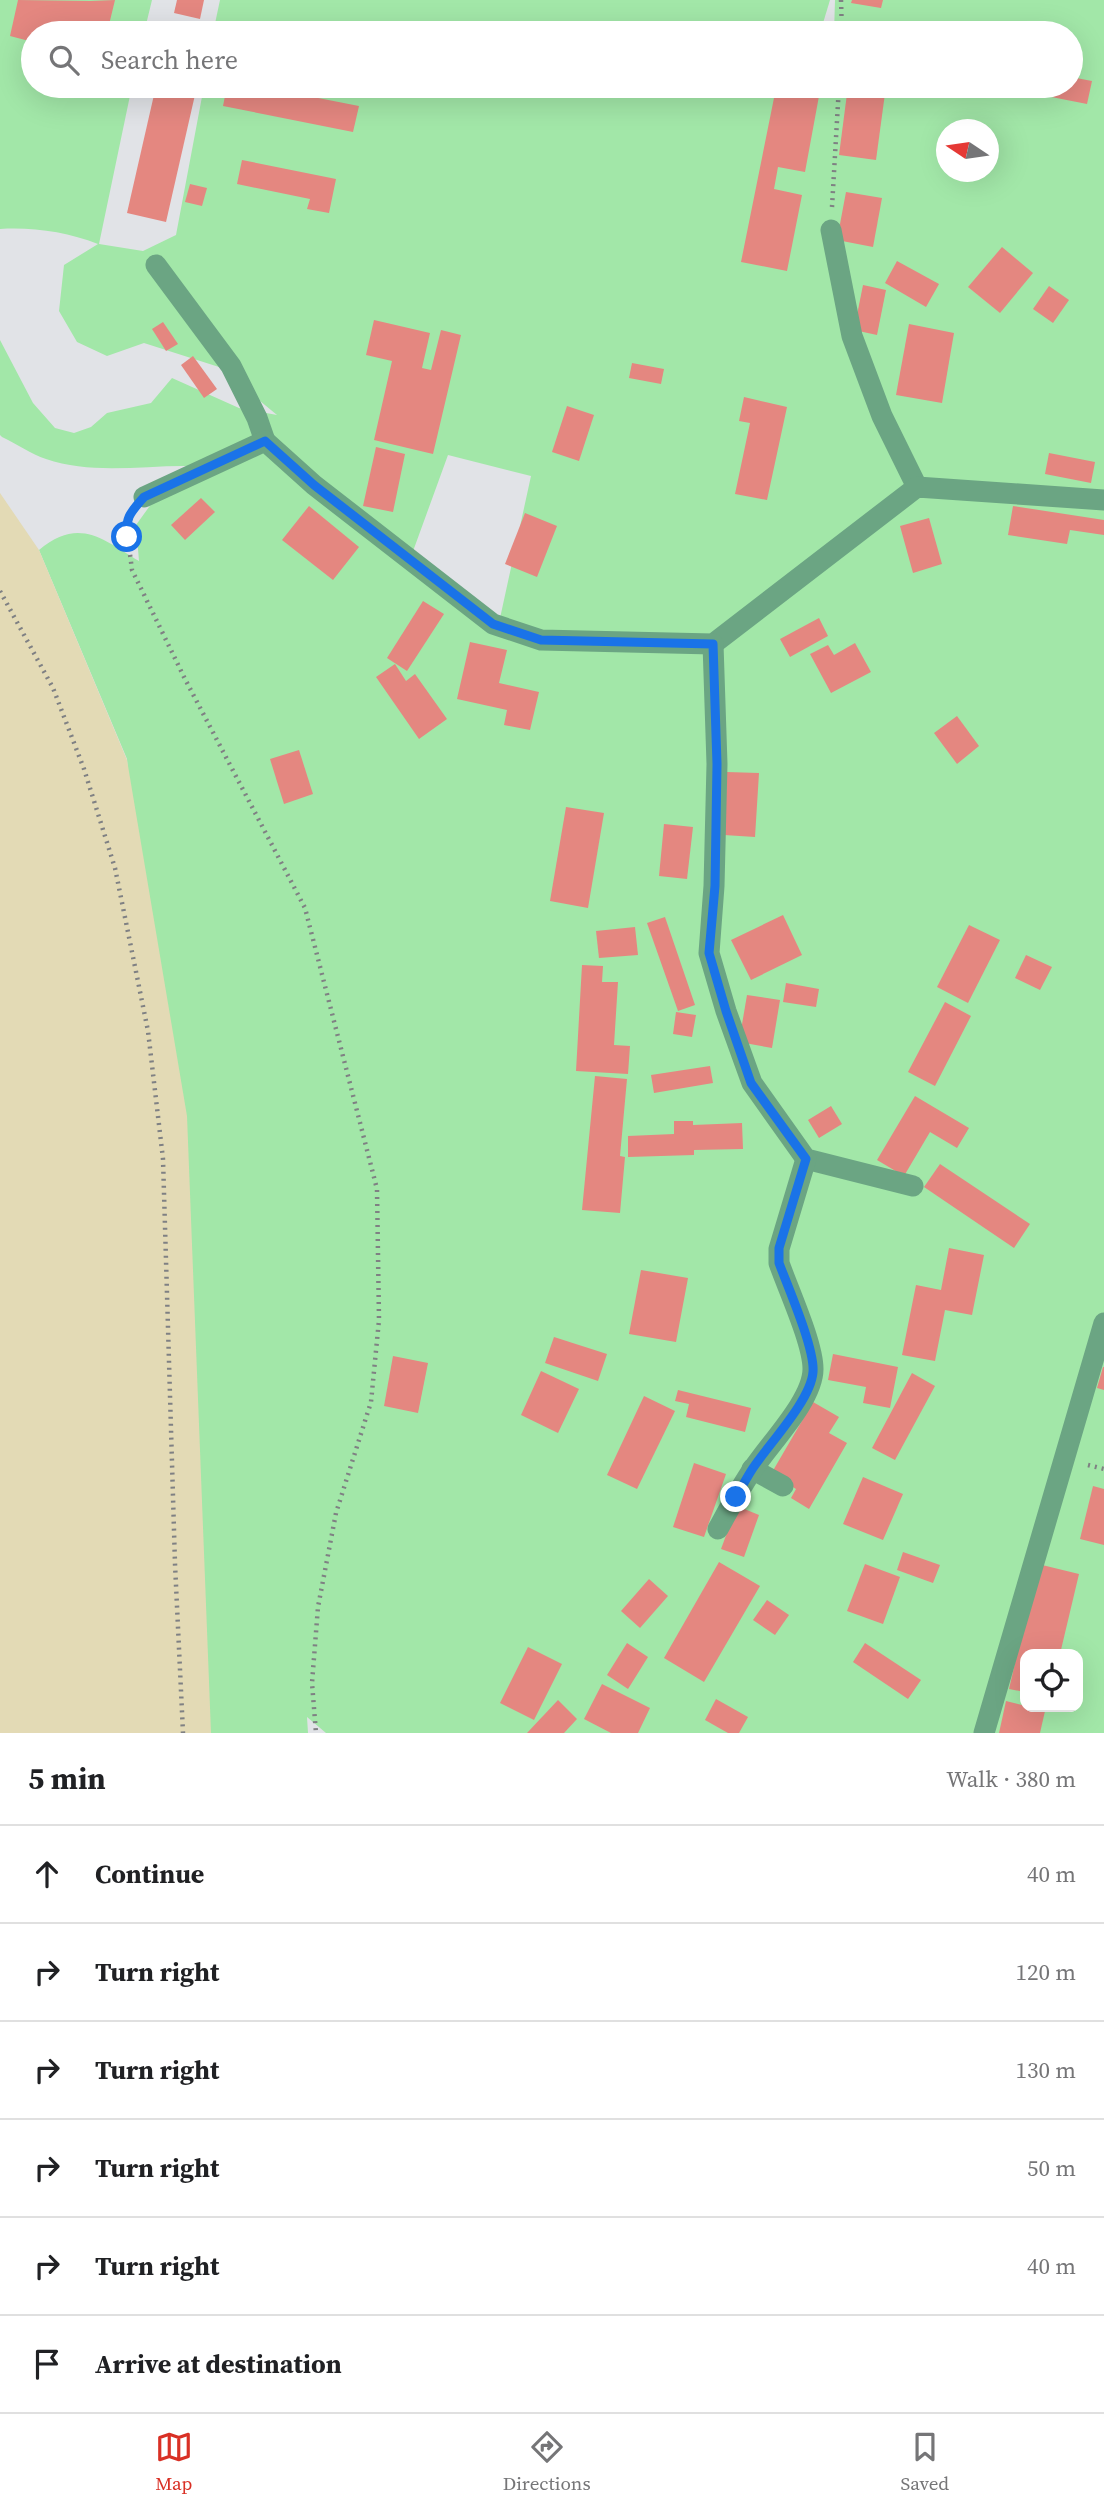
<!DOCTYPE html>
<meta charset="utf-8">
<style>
body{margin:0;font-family:"Source Serif 4",serif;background:#f2f2f2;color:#202124}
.controls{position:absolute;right:21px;bottom:21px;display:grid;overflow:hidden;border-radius:14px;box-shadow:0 7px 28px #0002}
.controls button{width:63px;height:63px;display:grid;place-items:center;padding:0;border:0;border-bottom:2px solid #e0e0e0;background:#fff;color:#202124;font:35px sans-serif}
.compass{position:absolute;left:936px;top:119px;width:63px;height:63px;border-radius:50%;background:#fff;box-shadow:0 7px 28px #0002;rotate:283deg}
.stop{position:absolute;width:21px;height:21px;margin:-16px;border:5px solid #1a73e8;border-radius:50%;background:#fff}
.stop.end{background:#1a73e8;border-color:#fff;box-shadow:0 2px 7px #0008}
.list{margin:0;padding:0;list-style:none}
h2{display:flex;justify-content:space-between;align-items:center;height:91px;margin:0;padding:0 28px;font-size:30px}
h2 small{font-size:23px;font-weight:400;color:#757577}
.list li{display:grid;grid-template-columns:46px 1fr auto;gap:21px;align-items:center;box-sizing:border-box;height:98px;padding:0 28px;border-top:2px solid #e0e0e0}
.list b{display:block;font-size:26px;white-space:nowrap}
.list em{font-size:23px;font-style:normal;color:#757577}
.icon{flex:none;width:38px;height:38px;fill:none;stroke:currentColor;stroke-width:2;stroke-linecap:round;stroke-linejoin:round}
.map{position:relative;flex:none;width:1104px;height:1733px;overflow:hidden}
.search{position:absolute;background:#fff;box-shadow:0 7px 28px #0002;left:21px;right:21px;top:21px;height:77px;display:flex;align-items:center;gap:18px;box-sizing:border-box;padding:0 24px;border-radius:38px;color:#757577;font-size:26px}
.sheet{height:679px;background:#fff}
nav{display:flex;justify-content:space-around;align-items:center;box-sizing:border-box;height:98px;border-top:2px solid #e0e0e0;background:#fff;font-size:19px;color:#757577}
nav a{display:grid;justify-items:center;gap:4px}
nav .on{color:#d93025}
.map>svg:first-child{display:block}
</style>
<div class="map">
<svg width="1104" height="1733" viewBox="0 0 1104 1733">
<rect width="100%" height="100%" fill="#e1e3e7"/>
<g fill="#a2e7a8" fill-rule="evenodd">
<path d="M0 0H152L144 33H33V86H132L99 244 143 251 176 235 204 86H1071V33H834L835 0H1104V1733H326L307 1717 308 1733H198L127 759 39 550C78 517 102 538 139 561L136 525 157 496 191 466C144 465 92 475 46 459 31 454 17 444 2 437L0 435V340L33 403 55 428 74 433 91 427 107 413 151 403 172 378 239 408 277 415 219 367 144 343 107 356 77 342 59 311 64 265 98 244C67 232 33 227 0 229ZM946 130H988V172H946ZM448 455 531 476 497 632 408 565ZM1025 1654H1078V1707H1025Z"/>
<path d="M220 0H830L820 33H213Z"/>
</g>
<path fill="#e3dab5" d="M0 493 39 550 127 760 187 1116 211 1733H0Z"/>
<g fill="#e48780">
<path d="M18 0 90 1 115 0 107 33H33V42L10 36Z"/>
<path d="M177 0H204L200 19 174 13Z"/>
<path d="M852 0H883L881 8 851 3Z"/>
<path d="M169 26 195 32V33H168Z"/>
<path d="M1071 77 1092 81 1087 104 1001 87 1071 86Z"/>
<path d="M156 86H197L166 222 127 213Z"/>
<path d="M227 86H257L359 106 353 132 223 106Z"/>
<path d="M848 86H886L876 160 839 155Z"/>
<path d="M776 88 819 96 805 172 778 167 774 189 802 195 787 271 741 262Z"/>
<path d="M242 160 336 179 329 213 307 209 310 199 237 184Z"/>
<path d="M190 184 207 188 202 206 185 202Z"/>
<path d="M846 192 882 198 873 247 837 240Z"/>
<path d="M1002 247 1033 273 1000 313 968 287Z"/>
<path d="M897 261 939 284 926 307 885 283Z"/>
<path d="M863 285 886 290 877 335 854 330Z"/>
<path d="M1049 286 1069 300 1053 323 1033 309Z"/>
<path d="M374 320 430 333 422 368 431 370 441 330 461 335 433 454 374 440 392 361 366 355Z"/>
<path d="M163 322 178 344 166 351 152 329Z"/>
<path d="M909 324 954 333 942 403 896 395Z"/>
<path d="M193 356 217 389 204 398 181 365Z"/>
<path d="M632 363 664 369 661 384 629 378Z"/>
<path d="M744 397 787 407 767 500 735 494 750 423 739 421Z"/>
<path d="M567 406 594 415 579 461 552 452Z"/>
<path d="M376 447 405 454 393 512 363 506Z"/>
<path d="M1049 453 1095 462 1091 483 1045 474Z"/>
<path d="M201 498 215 512 185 540 171 525Z"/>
<path d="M309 506 359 547 333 580 282 540Z"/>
<path d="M1013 506 1104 520V535L1070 530 1067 544 1008 535Z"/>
<path d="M525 513 557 526 537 577 505 564Z"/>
<path d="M929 518 942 564 913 573 900 526Z"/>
<path d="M423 601 444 614 407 671 387 658Z"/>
<path d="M819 618 828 636 790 657 780 639Z"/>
<path d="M470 642 507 650 499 683 539 692 530 730 504 725 507 710 457 699Z"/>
<path d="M855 643 871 672 831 693 810 654 828 645 834 655Z"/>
<path d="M395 664 406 681 415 674 447 719 419 739 376 677Z"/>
<path d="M957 716 979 746 957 764 934 733Z"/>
<path d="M299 750 313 794 284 804 270 759Z"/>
<path d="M727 772 759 773 755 837 724 835Z"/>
<path d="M566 807 604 813 588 908 550 901Z"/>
<path d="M664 824 693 827 687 879 659 876Z"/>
<path d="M783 915 802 955 751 980 731 940Z"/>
<path d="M665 917 695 1005 678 1011 647 923Z"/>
<path d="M969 925 1000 940 968 1003 937 987Z"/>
<path d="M635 927 638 955 599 958 596 931Z"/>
<path d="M1026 955 1052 967 1040 990 1015 978Z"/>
<path d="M582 965 603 966 602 982H618L614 1045 630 1046 628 1074 576 1071Z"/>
<path d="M786 983 819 989 816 1007 783 1002Z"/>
<path d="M747 995 780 1000 772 1048 739 1042Z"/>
<path d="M945 1002 971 1016 935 1086 908 1072Z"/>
<path d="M676 1012 696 1015 692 1037 673 1034Z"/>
<path d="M710 1066 713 1083 654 1093 651 1075Z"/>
<path d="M595 1076 627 1079 620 1156 625 1157 620 1213 582 1210Z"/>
<path d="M915 1096 969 1128 957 1148 930 1132 904 1176 877 1160Z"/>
<path d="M831 1106 842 1124 819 1138 808 1120Z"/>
<path d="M674 1121H693V1125L742 1123 743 1149 694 1150V1155L628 1157V1136L674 1134Z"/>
<path d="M940 1164 1030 1224 1014 1248 924 1187Z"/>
<path d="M949 1248 984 1255 972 1315 945 1310 935 1361 902 1355 916 1285 941 1290Z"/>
<path d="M641 1270 688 1278 676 1342 629 1334Z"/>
<path d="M554 1337 607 1354 598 1381 545 1363Z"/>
<path d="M833 1354 898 1367 890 1408 863 1403 866 1387 828 1380Z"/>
<path d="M393 1356 428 1363 418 1413 384 1406Z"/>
<path d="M1103 1367H1104V1390L1097 1388Z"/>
<path d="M541 1371 579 1389 558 1433 521 1415Z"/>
<path d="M912 1373 935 1386 895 1460 872 1448Z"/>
<path d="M678 1390 751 1408 745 1432 686 1417 689 1404 675 1401Z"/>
<path d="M644 1396 675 1411 637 1489 607 1475Z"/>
<path d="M813 1402 839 1417 829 1433 847 1443 809 1509 791 1498 796 1489 771 1474Z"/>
<path d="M694 1463 726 1474 704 1537 673 1527Z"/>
<path d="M863 1477 903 1494 883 1540 843 1524Z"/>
<path d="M1093 1486 1104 1489V1545L1080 1539Z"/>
<path d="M737 1506 759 1515 744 1557 721 1549Z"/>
<path d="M903 1552 940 1565 933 1583 897 1570Z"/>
<path d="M719 1562 760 1586 704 1682 664 1658Z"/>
<path d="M865 1564 900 1577 883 1624 847 1611Z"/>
<path d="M1038 1564 1079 1574 1060 1654H1025V1692L1009 1689Z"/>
<path d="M649 1579 668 1596 640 1628 621 1611Z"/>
<path d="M767 1600 789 1615 775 1635 753 1620Z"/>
<path d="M627 1643 648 1657 628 1689 607 1675Z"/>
<path d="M865 1643 921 1680 908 1699 853 1662Z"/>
<path d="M528 1647 562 1664 534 1720 500 1703Z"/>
<path d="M602 1684 650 1708 638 1733H611L584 1719Z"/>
<path d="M716 1699 748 1717 739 1733H728L705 1720Z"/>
<path d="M558 1700 577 1719 564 1733H527Z"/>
<path d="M1006 1701 1045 1711 1040 1733H999Z"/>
</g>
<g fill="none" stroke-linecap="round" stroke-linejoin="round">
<g stroke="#7f8083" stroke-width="4.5" stroke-dasharray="2 5" stroke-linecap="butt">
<path d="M841 0 842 33"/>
<path d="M832 207 839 86"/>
<path d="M130 514 126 523 132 570 185 679 305 908 377 1189 379 1320 371 1402 336 1513 318 1607 312 1683 316 1733"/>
<path d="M0 591 53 688 84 769 115 868 148 1031 163 1159 175 1564 183 1733"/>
<path d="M1088 1465 1104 1469"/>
</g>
<g stroke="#6ba583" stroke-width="21">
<path d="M831 230 852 336 882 416 917 487"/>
<path d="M156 265 231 366 257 418 265 441"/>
<path d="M144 497 265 441 314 485 493 624 541 640 713 644 917 487 1104 500"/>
<path d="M713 644 717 764 714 886 709 953 726 1011 752 1083 806 1159 913 1186"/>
<path d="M752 1469 783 1486"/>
<path d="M718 1529C729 1509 740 1488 753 1469 770 1443 813 1400 813 1369 813 1343 788 1289 779 1263V1249L806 1159"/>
<path d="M984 1733 1104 1323"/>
</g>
</g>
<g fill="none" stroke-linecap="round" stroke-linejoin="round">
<path stroke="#1a73e8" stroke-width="9" d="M127 537C125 517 131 512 144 497L265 441 314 485 493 624 541 640 713 644 717 764 715 886 709 953 726 1011 751 1083 806 1159 779 1248V1263C788 1287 815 1349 813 1372 811 1400 769 1444 753 1468 747 1477 742 1487 736 1497"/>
</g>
</svg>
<div class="controls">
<button><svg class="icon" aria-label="locate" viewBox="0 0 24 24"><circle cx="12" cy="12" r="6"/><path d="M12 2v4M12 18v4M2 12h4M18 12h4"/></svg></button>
</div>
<svg class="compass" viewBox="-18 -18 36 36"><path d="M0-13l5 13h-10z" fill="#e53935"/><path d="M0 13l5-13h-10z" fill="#757577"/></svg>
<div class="stop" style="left:127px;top:537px"></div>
<div class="stop end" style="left:736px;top:1497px"></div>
<div class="search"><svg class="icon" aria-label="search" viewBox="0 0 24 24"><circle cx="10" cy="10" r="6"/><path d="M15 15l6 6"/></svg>Search here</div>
</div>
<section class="sheet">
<h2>5 min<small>Walk · 380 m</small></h2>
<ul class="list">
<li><svg class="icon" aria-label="ahead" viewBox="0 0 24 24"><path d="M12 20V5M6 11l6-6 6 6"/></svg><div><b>Continue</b></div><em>40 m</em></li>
<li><svg class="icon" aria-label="right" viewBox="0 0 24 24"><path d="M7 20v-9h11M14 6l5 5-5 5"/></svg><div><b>Turn right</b></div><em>120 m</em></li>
<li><svg class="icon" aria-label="right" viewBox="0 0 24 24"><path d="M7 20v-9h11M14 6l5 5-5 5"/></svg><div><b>Turn right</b></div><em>130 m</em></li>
<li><svg class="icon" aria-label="right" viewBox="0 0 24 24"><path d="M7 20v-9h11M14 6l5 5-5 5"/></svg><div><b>Turn right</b></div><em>50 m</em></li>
<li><svg class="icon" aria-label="right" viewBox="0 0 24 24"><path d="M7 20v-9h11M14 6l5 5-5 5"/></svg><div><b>Turn right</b></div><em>40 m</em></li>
<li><svg class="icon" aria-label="arrive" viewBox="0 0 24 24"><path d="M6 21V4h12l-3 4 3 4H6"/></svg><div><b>Arrive at destination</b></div></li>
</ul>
</section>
<nav>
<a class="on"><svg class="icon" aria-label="map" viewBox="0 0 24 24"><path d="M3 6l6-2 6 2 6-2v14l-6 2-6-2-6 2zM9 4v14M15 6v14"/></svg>Map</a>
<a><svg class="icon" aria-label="directions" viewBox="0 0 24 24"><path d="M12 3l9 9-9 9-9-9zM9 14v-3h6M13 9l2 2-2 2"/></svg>Directions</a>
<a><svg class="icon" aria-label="saved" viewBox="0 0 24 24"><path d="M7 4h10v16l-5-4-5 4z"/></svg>Saved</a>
</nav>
